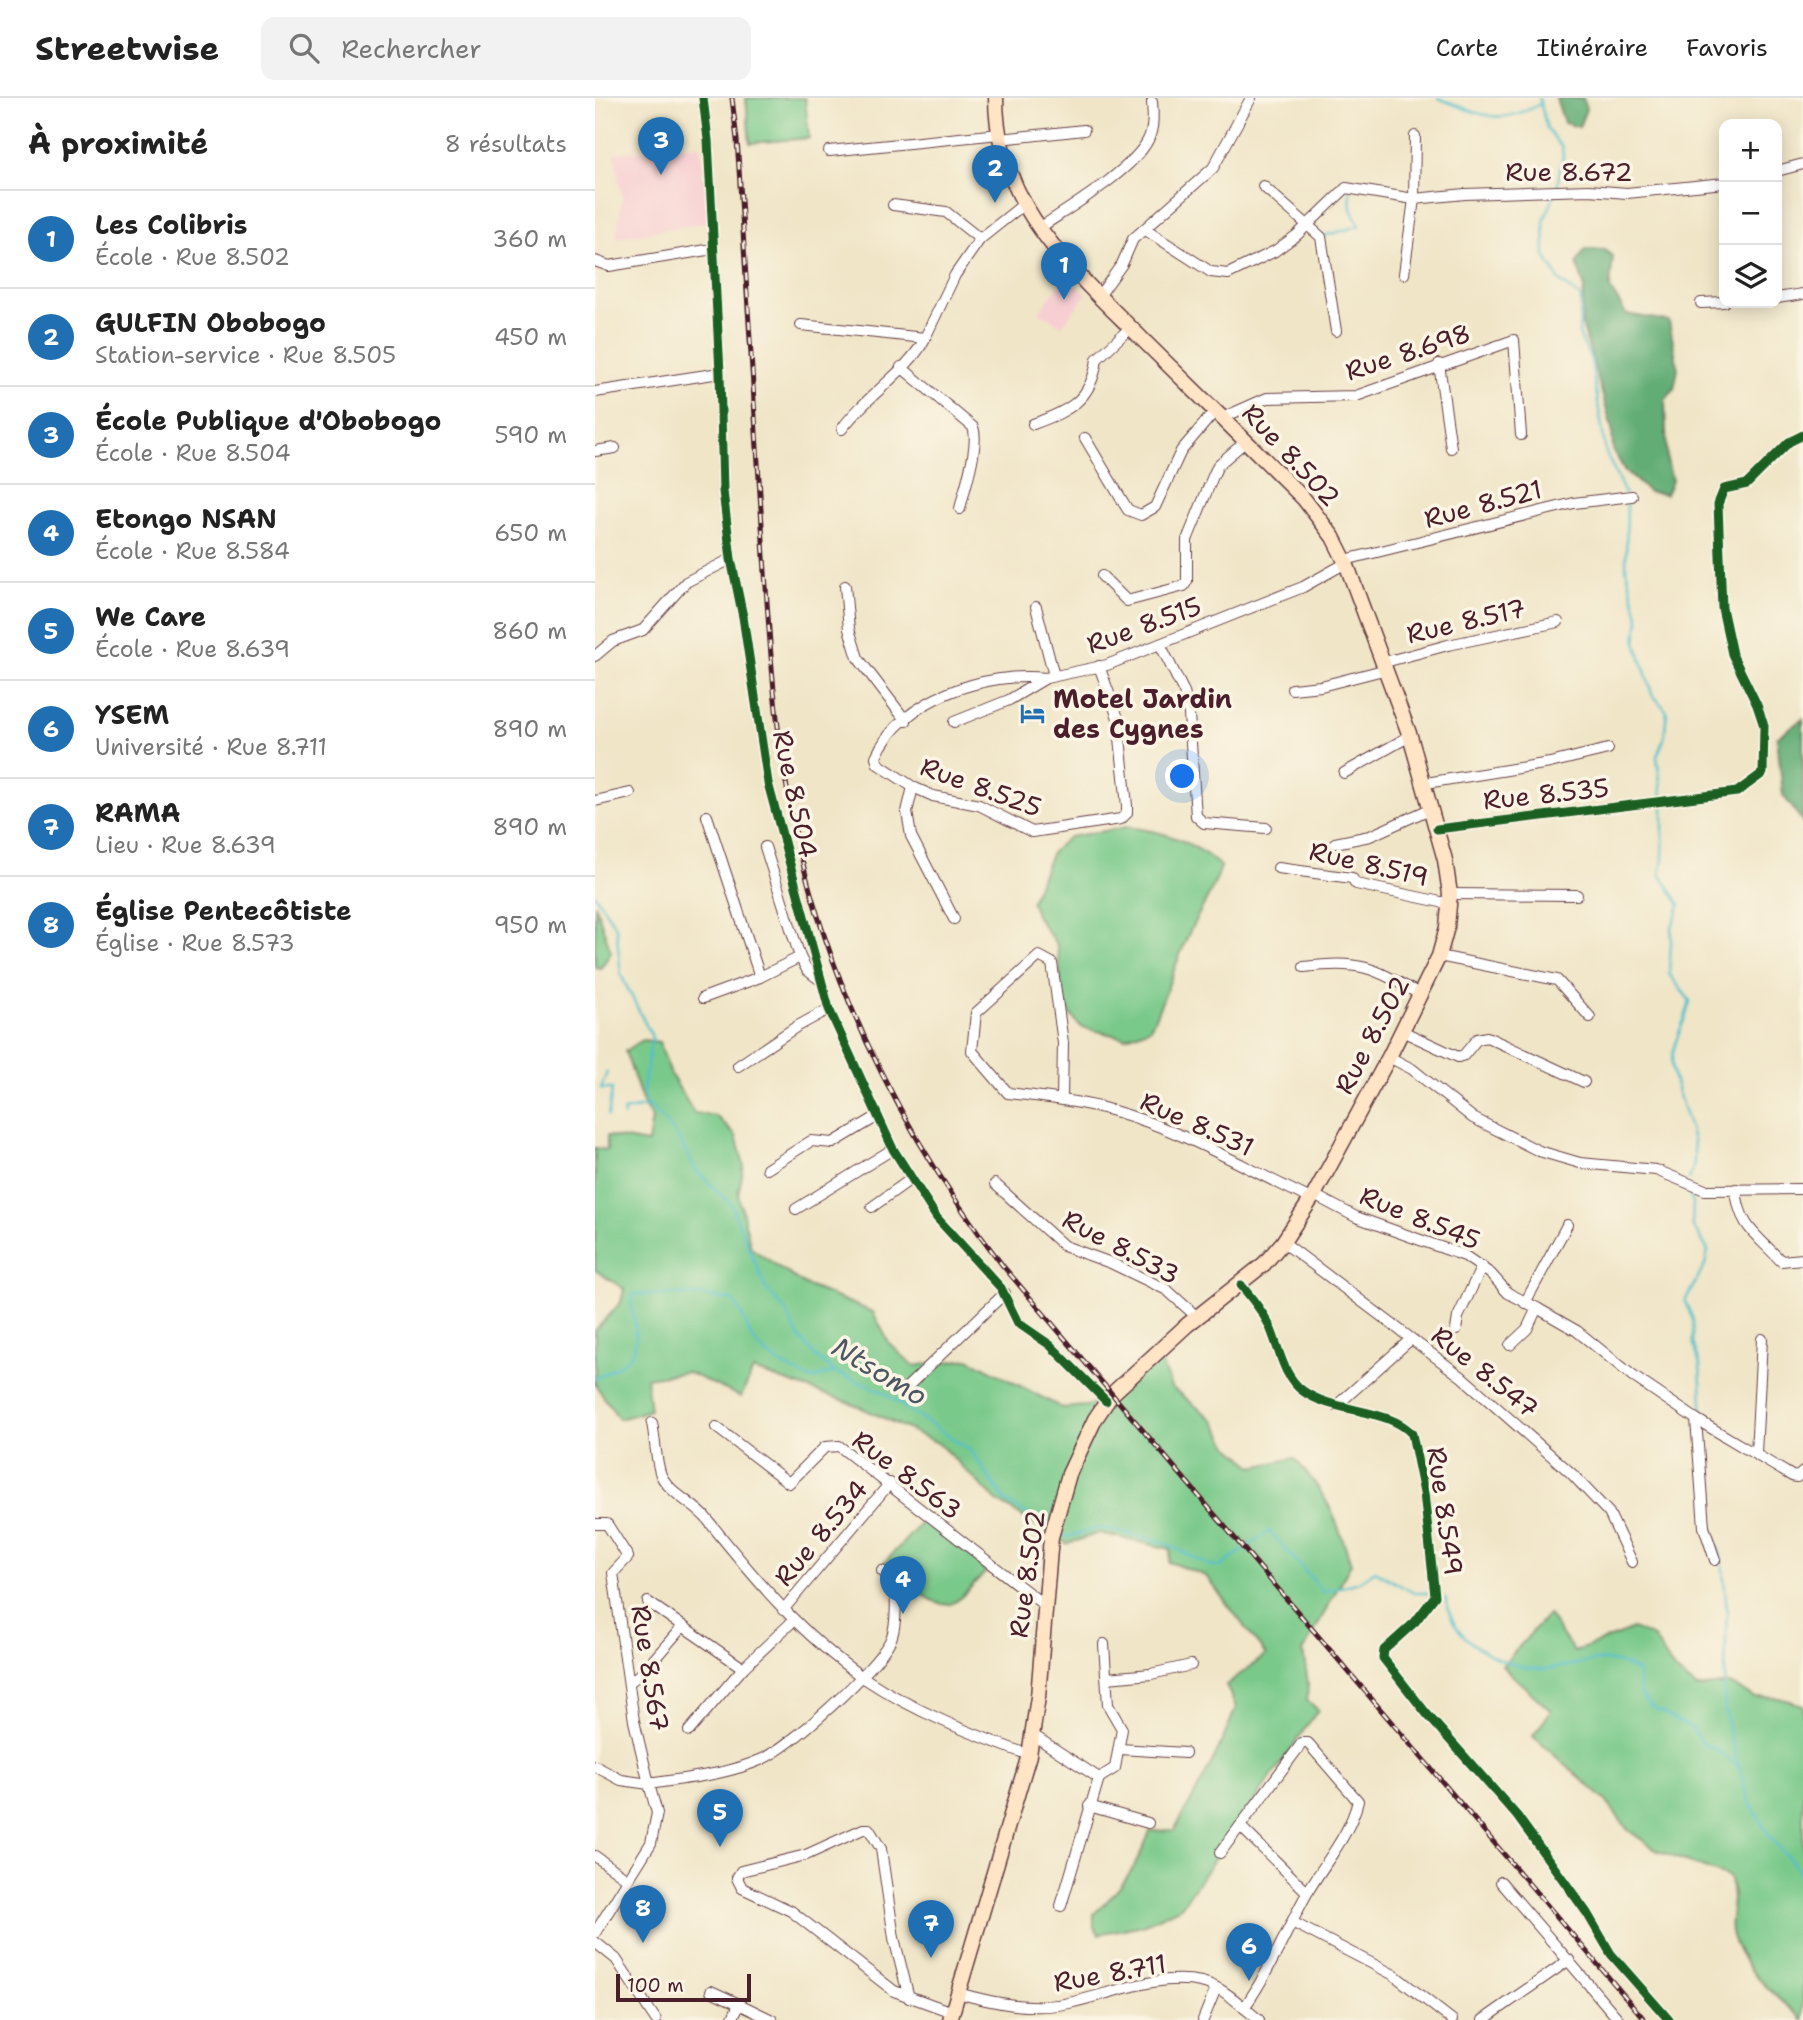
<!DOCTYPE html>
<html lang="fr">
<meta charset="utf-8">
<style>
body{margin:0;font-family:"Shantell Sans",sans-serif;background:#f2f2f2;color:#222}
.controls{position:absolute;right:21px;top:21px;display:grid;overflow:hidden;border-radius:14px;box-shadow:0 4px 18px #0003}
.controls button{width:63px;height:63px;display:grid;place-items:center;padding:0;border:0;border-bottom:2px solid #e0e0e0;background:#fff;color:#222;font:35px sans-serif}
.scale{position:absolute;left:21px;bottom:18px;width:135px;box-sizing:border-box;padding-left:7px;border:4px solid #4a1f2b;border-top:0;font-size:19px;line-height:24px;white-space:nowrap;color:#4a1f2b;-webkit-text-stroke:5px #fcf5e5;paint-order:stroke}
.you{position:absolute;left:588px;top:679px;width:24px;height:24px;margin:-18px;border:5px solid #fff;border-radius:50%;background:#1a73e8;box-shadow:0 0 0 10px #1a73e833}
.badge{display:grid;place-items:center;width:46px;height:46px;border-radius:50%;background:#1f6fb2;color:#fff;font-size:23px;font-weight:700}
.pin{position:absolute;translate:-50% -58px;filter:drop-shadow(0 2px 4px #0008)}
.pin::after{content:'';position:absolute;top:37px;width:24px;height:21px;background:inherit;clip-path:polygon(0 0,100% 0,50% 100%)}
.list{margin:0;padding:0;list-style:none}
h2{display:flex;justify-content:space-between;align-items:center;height:91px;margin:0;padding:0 28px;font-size:30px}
h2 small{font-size:23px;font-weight:400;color:#767676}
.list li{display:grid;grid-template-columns:46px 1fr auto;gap:21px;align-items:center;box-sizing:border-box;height:98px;padding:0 28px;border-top:2px solid #e0e0e0}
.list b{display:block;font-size:26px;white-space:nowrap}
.list p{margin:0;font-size:23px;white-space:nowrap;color:#767676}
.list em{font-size:23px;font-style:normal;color:#767676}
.icon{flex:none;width:38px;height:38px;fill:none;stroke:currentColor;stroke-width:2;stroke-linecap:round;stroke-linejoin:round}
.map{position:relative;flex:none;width:1208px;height:1922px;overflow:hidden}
header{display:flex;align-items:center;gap:42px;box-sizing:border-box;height:98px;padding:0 35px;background:#fff;border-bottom:2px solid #e0e0e0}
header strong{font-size:33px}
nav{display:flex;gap:38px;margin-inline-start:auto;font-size:24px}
.search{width:490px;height:63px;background:#f2f2f2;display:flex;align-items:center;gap:18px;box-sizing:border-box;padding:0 24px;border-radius:14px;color:#767676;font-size:26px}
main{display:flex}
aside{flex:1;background:#fff}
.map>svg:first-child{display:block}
</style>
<header>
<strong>Streetwise</strong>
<div class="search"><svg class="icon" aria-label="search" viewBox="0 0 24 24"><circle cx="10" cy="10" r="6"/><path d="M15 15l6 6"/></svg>Rechercher</div>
<nav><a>Carte</a><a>Itinéraire</a><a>Favoris</a></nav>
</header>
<main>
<aside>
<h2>À proximité<small>8 résultats</small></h2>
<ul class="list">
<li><span class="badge">1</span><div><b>Les Colibris</b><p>École · Rue 8.502</p></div><em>360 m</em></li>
<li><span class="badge">2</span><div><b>GULFIN Obobogo</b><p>Station-service · Rue 8.505</p></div><em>450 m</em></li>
<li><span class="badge">3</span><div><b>École Publique d'Obobogo</b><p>École · Rue 8.504</p></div><em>590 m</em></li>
<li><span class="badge">4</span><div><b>Etongo NSAN</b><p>École · Rue 8.584</p></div><em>650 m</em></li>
<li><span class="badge">5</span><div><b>We Care</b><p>École · Rue 8.639</p></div><em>860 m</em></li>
<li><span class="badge">6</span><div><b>YSEM</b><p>Université · Rue 8.711</p></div><em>890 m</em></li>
<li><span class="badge">7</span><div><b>RAMA</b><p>Lieu · Rue 8.639</p></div><em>890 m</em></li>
<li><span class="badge">8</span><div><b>Église Pentecôtiste</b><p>Église · Rue 8.573</p></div><em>950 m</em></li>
</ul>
</aside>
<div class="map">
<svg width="1208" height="1922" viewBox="0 0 1208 1922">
<rect width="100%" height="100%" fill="#fcf5e5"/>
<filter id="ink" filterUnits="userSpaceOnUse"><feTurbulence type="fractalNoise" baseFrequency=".0143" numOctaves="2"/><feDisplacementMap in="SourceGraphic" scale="14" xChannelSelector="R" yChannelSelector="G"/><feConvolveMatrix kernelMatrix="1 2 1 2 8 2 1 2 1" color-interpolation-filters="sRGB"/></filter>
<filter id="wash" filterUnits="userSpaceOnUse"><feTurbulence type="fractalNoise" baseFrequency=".00686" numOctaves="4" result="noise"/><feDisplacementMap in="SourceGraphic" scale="28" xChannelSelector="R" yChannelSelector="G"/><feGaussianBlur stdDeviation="1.57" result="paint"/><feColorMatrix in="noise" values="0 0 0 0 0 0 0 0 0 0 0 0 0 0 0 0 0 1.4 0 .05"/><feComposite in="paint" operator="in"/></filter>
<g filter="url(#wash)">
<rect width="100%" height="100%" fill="#f0e5c7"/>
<g fill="#f7cfd2">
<path d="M105 47 114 124 21 140 27 99 19 55Z"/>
<path d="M471 178 491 196 467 228 444 214Z"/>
</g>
<g fill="#79c98a" stroke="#62745a" stroke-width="2">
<path d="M151 0H210L214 40 155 45Z"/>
<path d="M532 729C568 733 599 743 626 769 618 794 606 810 595 833 580 865 571 899 555 930L530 940 486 929 475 916 467 897 462 847 442 819 436 803 457 754 474 739Z"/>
<path d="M0 806 16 854 6 870 0 869Z"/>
<path d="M48 942 64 944 76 977 99 1015 121 1018 141 1038 149 1068 143 1096 156 1150 210 1187 278 1214 294 1245 318 1268 374 1261 467 1310 491 1308 514 1301 561 1253 576 1289 620 1323 633 1347 659 1369 699 1360C733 1397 741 1419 756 1466L708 1554 713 1585 712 1602 723 1612 586 1809 548 1827 504 1836 499 1828V1816C528 1789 541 1771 555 1733L579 1732C603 1692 625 1653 641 1609L631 1587 671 1557 611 1478 574 1464 576 1451 504 1435 472 1446 402 1403 343 1345 256 1305 158 1272 146 1299 92 1274 51 1280 55 1312 24 1321 0 1286V1233L26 1204 29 1191 0 1172V1050L12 1052V1038L53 1045 57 1020 49 1008 30 953Z"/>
<path d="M327 1424 386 1464 390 1475C379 1484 370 1498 358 1505 340 1515 305 1476 290 1464Z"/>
<path d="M953 1516 979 1554 1038 1531 1059 1540 1079 1572 1102 1590 1135 1586 1159 1599 1184 1600 1208 1607V1922C1184 1899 1146 1872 1137 1838 1131 1820 1144 1806 1134 1779L1063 1753 1033 1732 1011 1703 938 1638 956 1613 907 1568Z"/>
</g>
<g fill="#62ad76" stroke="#566650" stroke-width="2">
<path d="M961 0H988L991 11 984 29 969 25Z"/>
<path d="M990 151 1010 152 1018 159 1015 190 1031 216 1074 223 1083 271 1079 291 1070 302 1072 362 1077 383 1071 396 1054 394 1030 373 1018 352 1017 330 987 226 989 188 982 165Z"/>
<path d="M1208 621V724L1188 697 1182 639Z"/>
</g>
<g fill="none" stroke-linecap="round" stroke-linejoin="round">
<g stroke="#52bfca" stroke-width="2.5">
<path d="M843 0C884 15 902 30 945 6"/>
<path d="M944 0 952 31 967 50 968 58 961 94 949 123 950 158 965 183 986 200 984 236 996 262 1011 355 1030 396"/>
<path d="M729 138 764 128 756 111 755 92"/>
<path d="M1032 403 1031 471 1044 521 1041 544 1057 596 1072 613 1069 641 1062 658 1067 701"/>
<path d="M1068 708V762L1065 776 1085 807 1077 829 1074 876 1095 903C1091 924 1074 949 1077 971 1082 1006 1111 1047 1094 1081"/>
<path d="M0 797 21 829 26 877 57 939 48 992 52 1005 81 1036 101 1072 136 1106 171 1191 190 1212 203 1238 221 1259 240 1274 286 1293 376 1353 410 1403 453 1428"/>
<path d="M12 974 6 991H17L13 1018"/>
<path d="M29 1019 28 1013 54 1008"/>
<path d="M1091 1087 1098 1105 1097 1127 1113 1152 1110 1167 1090 1203 1098 1222V1244L1105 1267 1108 1324"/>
<path d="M0 1281C34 1262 47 1258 38 1218 36 1209 35 1205 39 1196L104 1197 138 1202C147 1213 149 1224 155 1236 165 1257 195 1272 216 1281L240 1274"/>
<path d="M1108 1347 1114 1376 1115 1425 1127 1462 1132 1512 1129 1603 1133 1631 1154 1703 1175 1739 1203 1771 1208 1784"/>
<path d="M462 1433 472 1439 503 1430 520 1432 568 1444 614 1467 625 1469 675 1433 728 1494 764 1484 780 1473 819 1495H838"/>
<path d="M844 1498 851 1501C853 1509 855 1519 860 1526 875 1552 920 1572 949 1571 987 1569 1009 1551 1043 1574L1046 1598 1057 1609 1098 1631 1108 1646 1119 1650 1145 1670"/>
</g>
</g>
</g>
<g filter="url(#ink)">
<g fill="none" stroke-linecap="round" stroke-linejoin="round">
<defs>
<g id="minor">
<path d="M108 0 113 42 125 275 128 393 136 461 148 519 173 685 234 911 298 1051 342 1120 406 1190 423 1225 455 1247 511 1303"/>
<path d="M405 41 489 32"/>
<path d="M234 53 405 36"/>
<path d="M1182 73 1208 66"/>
<path d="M668 88 726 139 741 233"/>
<path d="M298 107 351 114 385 141"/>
<path d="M446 129C474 110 538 72 553 42 559 30 558 16 557 4"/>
<path d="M549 131 616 174 633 176 680 153 702 137 751 90 819 101 870 96 994 92 1032 95 1129 85"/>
<path d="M0 163 14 168 118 151"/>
<path d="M809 176 819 101 820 38"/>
<path d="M504 198 527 166 538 141 618 70 656 0"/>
<path d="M1182 200 1208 196"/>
<path d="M1106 205 1129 204"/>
<path d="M206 227 330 240 360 177 385 141 429 106"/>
<path d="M844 266 856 350"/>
<path d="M306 269 378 329C385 347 369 391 365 411"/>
<path d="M0 294 125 275"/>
<path d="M627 320 672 300 761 298 919 242 926 337"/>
<path d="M438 326C474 313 497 302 502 261L536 229"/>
<path d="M247 331C268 300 317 270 330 240"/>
<path d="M490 340 528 404 533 412 546 417 560 409 586 353 620 313"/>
<path d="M0 353 20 350"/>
<path d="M750 462 979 405 1037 398"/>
<path d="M507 478 532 503 589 488 592 483V442L618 378 623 367 651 343"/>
<path d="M250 488 254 531 263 560 311 623"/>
<path d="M441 509 459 578"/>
<path d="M565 546 589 594 594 616 601 718 609 725 671 730"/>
<path d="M0 558 18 543 48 532 91 484 136 461"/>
<path d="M790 564 853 547 963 524"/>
<path d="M451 580C393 573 306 600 281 659L283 666 318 689 338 698 384 707 437 734 526 721 532 715V708L523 620 504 568"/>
<path d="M697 591 726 588 792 571"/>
<path d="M359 624 414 602 451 580 512 567 708 489 751 465"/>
<path d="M749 675 815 638"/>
<path d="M831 685 955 665 1013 651"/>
<path d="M318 689 312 714 316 738 359 821"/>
<path d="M0 703 35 695"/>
<path d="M112 718 165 879"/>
<path d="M842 731 1142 694 1168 675 1169 628 1162 607 1137 556 1127 510 1123 406 1129 391 1152 386 1194 344 1208 337"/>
<path d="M740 745 775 738 837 710"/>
<path d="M170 749 205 859 212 872 225 882"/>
<path d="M683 770 757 780 761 786 855 806"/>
<path d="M855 796 982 797"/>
<path d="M844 858 962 882 995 919"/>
<path d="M709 869C766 862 777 869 826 897"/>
<path d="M108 900 165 879 205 859"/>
<path d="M807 933 863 959 869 957 882 941 892 939 989 984"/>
<path d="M794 959 817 971 878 1020 944 1053 985 1065 1061 1072 1110 1092 1208 1091"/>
<path d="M143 968 201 929 234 911"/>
<path d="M467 1000 468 945 457 865 444 858 381 915 377 953 413 995C449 999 484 1003 519 1013 587 1032 652 1071 716 1101"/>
<path d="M172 1071 216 1043 238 1045 283 1018"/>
<path d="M400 1086 469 1148 516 1165 572 1192 602 1219"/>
<path d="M1141 1091C1144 1129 1162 1137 1186 1163L1208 1161"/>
<path d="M719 1097 761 1119 870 1158 896 1176 913 1195 942 1210 932 1231 915 1247"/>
<path d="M277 1109 316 1081"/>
<path d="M201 1111 298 1051"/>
<path d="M688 1144 867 1279 976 1375 1014 1415 1037 1464"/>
<path d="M646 1187C656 1199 667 1212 674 1227 684 1248 687 1278 708 1293 738 1315 794 1310 817 1336L829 1395 840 1498 820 1524 789 1552 788 1560 831 1615 922 1718 992 1815 1016 1856 1074 1922"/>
<path d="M930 1205 972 1127"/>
<path d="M942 1210 982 1233 1039 1279 1101 1321 1197 1378 1202 1379 1208 1374"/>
<path d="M861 1232 863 1219 887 1168"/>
<path d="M309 1292 410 1195"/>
<path d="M741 1308 816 1241"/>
<path d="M1101 1321 1109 1429 1120 1462"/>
<path d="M57 1325C60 1339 61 1365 66 1377 74 1395 100 1406 112 1421 159 1480 207 1538 269 1580 320 1614 377 1636 434 1657"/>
<path d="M121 1329 194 1385 230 1349 244 1348 449 1507"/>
<path d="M1161 1355 1167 1241"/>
<path d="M0 1426H12L33 1459 18 1475 39 1623 54 1686 26 1682 0 1668"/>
<path d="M53 1504 148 1570"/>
<path d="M188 1512 295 1385"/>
<path d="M512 1580 556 1576 596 1567"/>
<path d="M36 1583 48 1574 88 1528"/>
<path d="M94 1633 148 1570 199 1522"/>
<path d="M438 1637 504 1680 520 1670 527 1631 513 1607 509 1546"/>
<path d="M525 1651 590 1655"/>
<path d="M494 1708 553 1725"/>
<path d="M645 1728 712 1794"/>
<path d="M625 1755 707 1645H713L763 1703C754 1739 728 1766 711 1797 690 1836 674 1874 649 1910"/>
<path d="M0 1758 32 1781"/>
<path d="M906 1784 1024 1922"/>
<path d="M466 1808 504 1680"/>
<path d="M697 1824 799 1877 857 1922"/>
<path d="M0 1835 56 1745 62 1715 54 1686C91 1680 131 1677 165 1662 196 1649 279 1573 295 1543 302 1529 301 1499 300 1484L287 1473"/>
<path d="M0 1844 21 1861 61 1922"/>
<path d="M116 1893 144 1906"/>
<path d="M363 1895C398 1905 437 1913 474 1905 516 1896 562 1875 606 1884 629 1889 646 1908 664 1922"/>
<path d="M314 1900 299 1840 286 1751 274 1731H268L211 1757 146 1773 142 1780 147 1790 196 1813 299 1893 357 1914"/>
<path d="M137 1922 144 1906 177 1922"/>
<path d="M608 1922 621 1890"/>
<path d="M888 1922 974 1862"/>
</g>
<path id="secondary" d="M355 1922 434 1657 443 1599 456 1439 474 1376 500 1321 517 1296 592 1227 669 1166 688 1144 719 1097 794 959 844 858 852 829 855 796 850 762 815 638 751 465 738 439 709 401C655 347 600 293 546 240 505 199 459 158 430 107 412 75 401 37 401 0"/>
</defs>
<use href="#minor" stroke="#633d42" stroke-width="12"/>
<use href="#secondary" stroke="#633d42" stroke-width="17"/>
<use href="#minor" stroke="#fff" stroke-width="10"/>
<use href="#secondary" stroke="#ffe4c6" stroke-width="14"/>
<defs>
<path id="rail" d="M137 0 142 42C151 170 159 298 167 427 174 535 179 644 204 750 241 903 313 1044 408 1168L1050 1922"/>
</defs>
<use href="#rail" stroke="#4a1f2b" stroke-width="5"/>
<use href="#rail" stroke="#fcf5e5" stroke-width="2.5" stroke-dasharray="8" stroke-linecap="butt"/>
<defs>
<g id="cycleway">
<path d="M108 0 113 42 125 275 128 393 136 461 148 519 173 685 234 911 298 1051 342 1120 406 1190 423 1225 455 1247 511 1303"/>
<path d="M842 731 1142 694 1168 675 1169 628 1162 607 1137 556 1127 510 1123 406 1129 391 1152 386 1194 344 1208 337"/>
<path d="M646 1187C656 1199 667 1212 674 1227 684 1248 687 1278 708 1293 738 1315 794 1310 817 1336L829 1395 840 1498 820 1524 789 1552 788 1560 831 1615 922 1718 992 1815 1016 1856 1074 1922"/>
</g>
</defs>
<use href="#cycleway" stroke="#fcf5e5" stroke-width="13"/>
<use href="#cycleway" stroke="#1b5e20" stroke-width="9"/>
</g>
</g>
<defs>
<symbol id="hotel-bare" viewBox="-9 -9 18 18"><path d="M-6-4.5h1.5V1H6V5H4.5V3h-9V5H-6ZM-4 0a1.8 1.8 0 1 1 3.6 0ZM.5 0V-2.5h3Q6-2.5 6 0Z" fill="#1f6fb2" stroke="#fcf5e5" stroke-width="2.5" paint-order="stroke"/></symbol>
</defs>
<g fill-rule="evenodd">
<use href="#hotel-bare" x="420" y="598" width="35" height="35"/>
</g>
<g text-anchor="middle" stroke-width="7" stroke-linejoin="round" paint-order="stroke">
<g font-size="26" fill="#4a1f2b" stroke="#fcf5e5">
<text x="974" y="83">Rue 8.672</text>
<text transform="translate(813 254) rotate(-18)" y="9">Rue 8.698</text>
<text transform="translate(696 357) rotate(47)" y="9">Rue 8.502</text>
<text transform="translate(888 406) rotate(-15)" y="9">Rue 8.521</text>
<text transform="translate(871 523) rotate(-13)" y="9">Rue 8.517</text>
<text transform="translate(549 527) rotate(-20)" y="9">Rue 8.515</text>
<text transform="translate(386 689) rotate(20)" y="9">Rue 8.525</text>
<text transform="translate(200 696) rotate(78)" y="9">Rue 8.504</text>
<text transform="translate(951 696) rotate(-6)" y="9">Rue 8.535</text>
<text transform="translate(774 766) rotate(13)" y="9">Rue 8.519</text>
<text transform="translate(777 937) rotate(-62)" y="9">Rue 8.502</text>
<text transform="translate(602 1026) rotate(24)" y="9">Rue 8.531</text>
<text transform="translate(825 1120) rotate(22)" y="9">Rue 8.545</text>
<text transform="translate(526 1149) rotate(28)" y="9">Rue 8.533</text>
<text transform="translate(890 1274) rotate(39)" y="9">Rue 8.547</text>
<text transform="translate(312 1377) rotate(37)" y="9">Rue 8.563</text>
<text transform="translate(850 1413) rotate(82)" y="9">Rue 8.549</text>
<text transform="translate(226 1435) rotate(-50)" y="9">Rue 8.534</text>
<text transform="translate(432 1476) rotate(-82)" y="9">Rue 8.502</text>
<text transform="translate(55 1570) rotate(81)" y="9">Rue 8.567</text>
<text transform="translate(515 1875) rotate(-10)" y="9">Rue 8.711</text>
</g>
<g font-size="26" font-weight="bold" fill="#4a1f2b" stroke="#fcf5e5" text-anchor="start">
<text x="458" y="610">Motel Jardin<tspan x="458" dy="30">des Cygnes</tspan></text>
</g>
<g font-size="28" font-style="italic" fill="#4d5763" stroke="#fcf5e5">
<text transform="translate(285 1273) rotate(31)" y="10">Ntsomo</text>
</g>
</g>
</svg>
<div class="controls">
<button>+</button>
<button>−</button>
<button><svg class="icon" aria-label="layers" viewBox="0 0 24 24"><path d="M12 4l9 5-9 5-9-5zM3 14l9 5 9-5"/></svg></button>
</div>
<div class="scale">100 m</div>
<div class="you"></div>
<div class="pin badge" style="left:469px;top:202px">1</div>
<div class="pin badge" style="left:400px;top:105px">2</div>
<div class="pin badge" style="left:66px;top:77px">3</div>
<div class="pin badge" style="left:308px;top:1516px">4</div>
<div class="pin badge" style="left:125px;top:1749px">5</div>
<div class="pin badge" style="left:654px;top:1883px">6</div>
<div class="pin badge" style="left:336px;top:1860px">7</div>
<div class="pin badge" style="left:48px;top:1845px">8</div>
</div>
</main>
